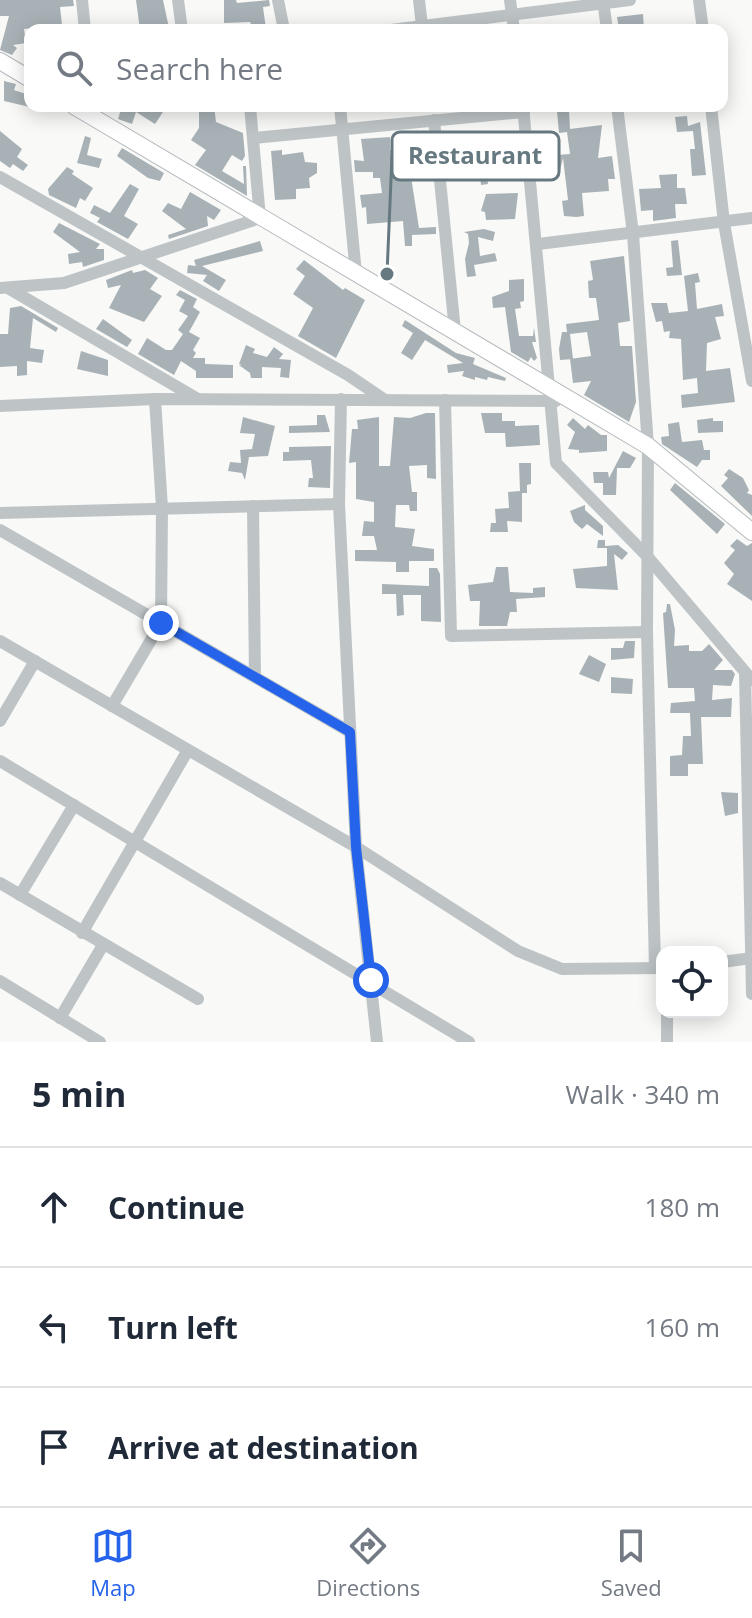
<!DOCTYPE html>
<meta charset="utf-8">
<style>
body{margin:0;font-family:"Open Sans",sans-serif;background:#f6f6f7;color:#1f2937}
.controls{position:absolute;right:24px;bottom:24px;display:grid;overflow:hidden;border-radius:16px;box-shadow:0 4px 20px #0003}
.controls button{width:72px;height:72px;display:grid;place-items:center;padding:0;border:0;border-bottom:2px solid #e0e1e3;background:#fff;color:#1f2937;font:40px sans-serif}
.stop{position:absolute;width:24px;height:24px;margin:-18px;border:6px solid #2563eb;border-radius:50%;background:#fff}
.stop.end{background:#2563eb;border-color:#fff;box-shadow:0 2px 8px #0008}
.list{margin:0;padding:0;list-style:none}
h2{display:flex;justify-content:space-between;align-items:center;height:104px;margin:0;padding:0 32px;font-size:34px}
h2 small{font-size:26px;font-weight:400;color:#747a83}
.list li{display:grid;grid-template-columns:52px 1fr auto;gap:24px;align-items:center;box-sizing:border-box;height:120px;padding:0 32px;border-top:2px solid #e0e1e3}
.list b{display:block;font-size:30px;white-space:nowrap}
.list em{font-size:26px;font-style:normal;color:#747a83}
.icon{flex:none;width:44px;height:44px;fill:none;stroke:currentColor;stroke-width:2;stroke-linecap:round;stroke-linejoin:round}
.map{position:relative;flex:none;width:752px;height:1042px;overflow:hidden}
.search{position:absolute;background:#fff;box-shadow:0 4px 20px #0003;left:24px;right:24px;top:24px;height:88px;display:flex;align-items:center;gap:20px;box-sizing:border-box;padding:0 28px;border-radius:16px;color:#747a83;font-size:30px}
.sheet{height:464px;background:#fff}
nav{display:flex;justify-content:space-around;align-items:center;box-sizing:border-box;height:112px;border-top:2px solid #e0e1e3;background:#fff;font-size:22px;color:#747a83}
nav a{display:grid;justify-items:center;gap:4px}
nav .on{color:#2563eb}
.map>svg:first-child{display:block}
</style>
<div class="map">
<svg width="752" height="1042" viewBox="0 0 752 1042">
<rect width="100%" height="100%" fill="#f9f9f7"/>
<g fill="#a8b2b6">
<path d="M0 0H73L74 6 60 7 62 25 24 29 26 43 13 45 17 48 12 55 0 50 9 16H0Z"/>
<path d="M136 0H163L169 28 140 30Z"/>
<path d="M224 0H236L237 3 269 0 270 6 263 7 266 29H253L250 22 224 23Z"/>
<path d="M643 14 644 30H619L617 17Z"/>
<path d="M4 81 16 84 14 90 26 94 30 107 4 101Z"/>
<path d="M122 106H167L155 124 136 112 132 124 118 119Z"/>
<path d="M206 106H214L216 122 243 133 245 156 242 161 232 155 222 171 244 184 243 166H246L247 196 195 165 206 150 191 140 199 128V111H207Z"/>
<path d="M569 110 570 129 602 125 598 158 612 156 615 179H608L609 191 582 193 584 216 576 217 564 216 562 201 568 200 563 158 559 174 546 176 545 168V156L570 154 567 132 559 133 557 111Z"/>
<path d="M687 116 688 126 700 122 706 175 692 176 690 149H695L693 131 677 132 675 117Z"/>
<path d="M0 131 22 149 17 157 28 165 23 171 13 164 10 168 0 161Z"/>
<path d="M85 136 91 138 87 155 102 159 99 168 77 163Z"/>
<path d="M390 137V150L407 151 419 228 436 227V234L412 235V246H405L403 221 367 224 366 207 362 208 360 195 382 193 380 178H373V172H355L354 160 364 161 361 139Z"/>
<path d="M484 141 488 184 481 185 479 164 471 166 469 143Z"/>
<path d="M122 148 164 173 160 181 148 178 117 156Z"/>
<path d="M282 150V155L303 152 305 162 317 163V173L309 178 310 188 296 189V199L275 200 271 151Z"/>
<path d="M67 167 74 171 72 174 93 188 85 201 80 198 76 208 49 195 48 189Z"/>
<path d="M677 174V188H685L687 204H675L676 218 653 221V210L641 211 639 189 661 188 659 175Z"/>
<path d="M130 184 139 189 124 216 138 224 128 239 97 222 100 218 90 213 94 205 110 213Z"/>
<path d="M190 192 221 210 214 220 207 216 208 226 169 239 168 235 186 229 162 211 168 203 181 209Z"/>
<path d="M518 193 515 219 486 220 485 212 481 211 486 194Z"/>
<path d="M59 223 100 244 96 249H104V260L83 267 82 262 69 264 68 254 80 252 53 232Z"/>
<path d="M484 229 495 232 493 241 478 237 480 256 495 253 497 261 474 265 476 276 467 277 465 259 469 243 468 234 464 232Z"/>
<path d="M678 240 682 275 667 276 666 268 673 267 671 241Z"/>
<path d="M260 241 263 251 202 266 226 280 219 291 203 281 207 275 187 273 188 265 196 266 194 260Z"/>
<path d="M624 256 630 321 618 323 620 346H632L636 402 629 422 584 395 591 381 573 383 570 359 591 356 587 332 570 334 573 359 560 360 559 349 562 332H567L566 324 599 320 596 298H589L588 281 593 280 590 261Z"/>
<path d="M304 260 343 290 345 288 365 300 336 358 298 336 313 308 293 294 305 276 296 269Z"/>
<path d="M132 270 133 273 145 270 158 278 150 289 162 296 144 322 109 308 121 285 108 288 106 280Z"/>
<path d="M698 273 700 282 695 283 697 309 722 304 724 316 715 317 721 339 707 343 706 371 730 368 735 402 682 408 681 395 698 393 697 378 683 380 681 339 669 338 670 331 664 332 662 321 656 322 651 303H667L669 313 688 311 684 276Z"/>
<path d="M524 279V301L520 302 521 308 515 309 519 336H533L534 328 536 342H532L537 358 534 361 531 357 528 362 511 352 505 307 493 308 492 297 509 291V280Z"/>
<path d="M180 290 197 299 193 307 200 312 189 332 200 338 193 350 196 353 193 358H205V364L233 365V378H196V371L181 361 174 375 138 354 147 338 166 350H172L183 334 178 330 188 316 179 311 185 300 176 295Z"/>
<path d="M21 306 58 328 56 332 33 318 30 348 44 350 42 363 27 361V375L17 376V366L0 367V334H8L10 308Z"/>
<path d="M103 319 132 340 127 347 96 329Z"/>
<path d="M405 320 456 353 475 358 473 364 506 378 505 381 488 377 487 380 475 377V380L462 376 464 371 448 373 447 365 463 363 425 340 412 360 401 353 413 333 402 326Z"/>
<path d="M246 345 255 349 253 353 267 357 274 347 283 354 279 359 291 360 289 378 280 377 281 368 262 367V378H251L250 373 239 365H242L239 364Z"/>
<path d="M81 351 108 360V376L77 369Z"/>
<path d="M426 413H435L436 479 427 478V465L409 466 412 492H417V511H410L409 505H396L395 527 415 529 412 546 434 549V561H409V572H396V562L355 561V550H377L374 536H362L364 521 374 522V502L356 499V462L349 463 352 429H358L357 420 379 417V466H390L394 417 410 418Z"/>
<path d="M481 413H502V421H515V426L539 425 540 445 506 447 505 433H485Z"/>
<path d="M317 415H325L330 432 289 433V426L317 425Z"/>
<path d="M243 417 275 426 268 456 249 457 245 480 242 473 228 471 230 462 241 463 240 450 252 449 255 434 240 433Z"/>
<path d="M573 418 585 429 588 425 601 435H607V451L579 453V450L568 449 575 432 567 425Z"/>
<path d="M713 418V421H723V432L698 433 697 420Z"/>
<path d="M679 422 682 442 702 440 704 450H710V460H702L697 467 662 444 661 437 669 436 668 424Z"/>
<path d="M331 446 330 488 308 487 309 478H313L311 460 283 461V452H289V447Z"/>
<path d="M623 451 636 458 630 468H617L616 495H603V483H594L593 472H608L609 478Z"/>
<path d="M519 463H531V484L527 485V493H522V522L507 521 508 532H490L491 523H496L495 509 509 508 508 492 520 491Z"/>
<path d="M729 469 743 478 749 490 747 493 752 495V516L721 486 728 478 724 475Z"/>
<path d="M675 483 725 524 717 534 670 490Z"/>
<path d="M585 505V510L603 526V536L587 524 582 529 574 522 570 511Z"/>
<path d="M737 539 747 546 752 543V601L727 584 734 574 724 563 735 550 730 546Z"/>
<path d="M598 540H605V546L618 545 628 553 622 560 614 554 618 590 576 588 573 569 607 566V548H597Z"/>
<path d="M496 567H508L510 592 533 593V588L545 587V597L516 599 517 612H510L507 626H479L480 601H470L468 585 493 582Z"/>
<path d="M429 568H437L440 574 441 622 421 621V595H403L404 615 397 616 396 594H382V584L429 586Z"/>
<path d="M667 604H670L675 630 674 646 689 645V651H702L709 644 723 660 714 670H732L735 674 731 686 713 685 712 700 732 698 731 717H701L703 764H688V776H670V756L682 755 683 736H691L690 713H670L671 703 695 701 694 688H668L663 613 666 612Z"/>
<path d="M625 641H635L634 658 611 660V648H623Z"/>
<path d="M589 655 606 664 599 682 579 674Z"/>
<path d="M611 677 633 679 632 694 611 693Z"/>
<path d="M721 792 738 793V813L725 816Z"/>
</g>
<g fill="none" stroke-linecap="round" stroke-linejoin="round">
<defs>
<g id="major">
<path d="M0 61 30 79"/>
<path d="M74 106 648 446 752 532"/>
</g>
</defs>
<use href="#major" stroke="#b4babd" stroke-width="18"/>
<g stroke="#bec4c6" stroke-width="12">
<path d="M82 0 85 30"/>
<path d="M178 0 182 30"/>
<path d="M278 0 284 30"/>
<path d="M419 0 422 26"/>
<path d="M510 0 514 30"/>
<path d="M603 0 607 30"/>
<path d="M699 0 703 30"/>
<path d="M391 30 630 0"/>
<path d="M340 106 356 274"/>
<path d="M523 106 556 463 646 555 752 680"/>
<path d="M617 106 633 234 648 446 647 632 655 968"/>
<path d="M711 106 724 223 752 381"/>
<path d="M434 120 455 331"/>
<path d="M253 138 524 112"/>
<path d="M0 177 348 375 385 400"/>
<path d="M538 244 752 218"/>
<path d="M0 288 64 283 260 218 250 106"/>
<path d="M8 288 196 398"/>
<path d="M341 399 339 504 356 847 377 1042"/>
<path d="M445 400 451 636 647 632"/>
<path d="M0 406 155 399 556 401"/>
<path d="M253 506 255 677"/>
<path d="M0 513 339 504"/>
<path d="M0 530 350 732"/>
<path d="M0 641 356 847 518 951 562 969 662 968"/>
<path d="M745 673 752 994"/>
<path d="M112 706 161 623 162 508 155 399"/>
<path d="M0 721 35 661"/>
<path d="M0 761 469 1042"/>
<path d="M0 883 198 999"/>
<path d="M20 895 74 805"/>
<path d="M82 933 188 750"/>
<path d="M722 962 752 958"/>
<path d="M0 981 100 1042"/>
<path d="M60 1018 103 945"/>
<path d="M667 1042V1012"/>
</g>
<use href="#major" stroke="#fff" stroke-width="16"/>
</g>
<g fill="none" stroke-linecap="round" stroke-linejoin="round">
<path stroke="#2563eb" stroke-width="10" d="M161 623 350 732 356 847 371 980"/>
</g>
<path fill="none" stroke="#667980" stroke-width="3" d="M387 274L392 156"/>
<circle fill="#667980" stroke="#fff" stroke-width="3" cx="387" cy="274" r="8"/>
<rect fill="#fff" stroke="#667980" stroke-width="3" x="392" y="132" width="167" height="48" rx="8"/>
<g font-size="24" text-anchor="middle" font-weight="bold" fill="#667980">
<text x="475" y="164">Restaurant</text>
</g>
</svg>
<div class="controls">
<button><svg class="icon" aria-label="locate" viewBox="0 0 24 24"><circle cx="12" cy="12" r="6"/><path d="M12 2v4M12 18v4M2 12h4M18 12h4"/></svg></button>
</div>
<div class="stop" style="left:371px;top:980px"></div>
<div class="stop end" style="left:161px;top:623px"></div>
<div class="search"><svg class="icon" aria-label="search" viewBox="0 0 24 24"><circle cx="10" cy="10" r="6"/><path d="M15 15l6 6"/></svg>Search here</div>
</div>
<section class="sheet">
<h2>5 min<small>Walk · 340 m</small></h2>
<ul class="list">
<li><svg class="icon" aria-label="ahead" viewBox="0 0 24 24"><path d="M12 20V5M6 11l6-6 6 6"/></svg><div><b>Continue</b></div><em>180 m</em></li>
<li><svg class="icon" aria-label="left" viewBox="0 0 24 24"><path d="M17 20v-9H6M10 6l-5 5 5 5"/></svg><div><b>Turn left</b></div><em>160 m</em></li>
<li><svg class="icon" aria-label="arrive" viewBox="0 0 24 24"><path d="M6 21V4h12l-3 4 3 4H6"/></svg><div><b>Arrive at destination</b></div></li>
</ul>
</section>
<nav>
<a class="on"><svg class="icon" aria-label="map" viewBox="0 0 24 24"><path d="M3 6l6-2 6 2 6-2v14l-6 2-6-2-6 2zM9 4v14M15 6v14"/></svg>Map</a>
<a><svg class="icon" aria-label="directions" viewBox="0 0 24 24"><path d="M12 3l9 9-9 9-9-9zM9 14v-3h6M13 9l2 2-2 2"/></svg>Directions</a>
<a><svg class="icon" aria-label="saved" viewBox="0 0 24 24"><path d="M7 4h10v16l-5-4-5 4z"/></svg>Saved</a>
</nav>
